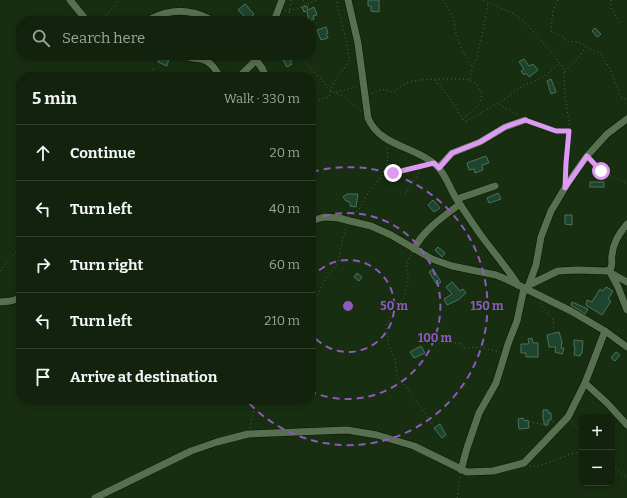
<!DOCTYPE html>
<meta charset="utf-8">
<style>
body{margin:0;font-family:Bitter,serif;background:#1f2f1a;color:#f1f3f6}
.controls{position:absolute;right:12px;bottom:12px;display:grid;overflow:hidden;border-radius:8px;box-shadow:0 2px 6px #0003}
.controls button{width:36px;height:36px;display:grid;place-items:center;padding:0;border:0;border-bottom:1px solid #313f2d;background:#12220c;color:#f1f3f6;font:20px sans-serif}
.stop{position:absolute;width:12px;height:12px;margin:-9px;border:3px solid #dd99f3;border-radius:50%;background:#fff}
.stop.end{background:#dd99f3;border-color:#fff;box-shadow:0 1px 4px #0008}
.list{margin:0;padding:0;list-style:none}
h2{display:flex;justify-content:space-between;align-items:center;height:52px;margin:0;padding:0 16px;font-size:17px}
h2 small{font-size:13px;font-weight:400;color:#9ca49d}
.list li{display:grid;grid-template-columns:26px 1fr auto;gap:12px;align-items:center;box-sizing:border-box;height:56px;padding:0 16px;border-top:1px solid #313f2d}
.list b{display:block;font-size:15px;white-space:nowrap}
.list em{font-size:13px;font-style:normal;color:#9ca49d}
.icon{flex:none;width:22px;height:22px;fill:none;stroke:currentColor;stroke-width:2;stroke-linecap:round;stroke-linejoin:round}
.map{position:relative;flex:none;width:627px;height:498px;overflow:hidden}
.search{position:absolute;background:#12220c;box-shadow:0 2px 6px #0003;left:16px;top:16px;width:300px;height:44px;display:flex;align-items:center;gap:10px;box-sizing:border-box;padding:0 14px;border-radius:16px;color:#9ca49d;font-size:15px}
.panel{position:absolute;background:#12220c;box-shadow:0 2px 6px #0003;left:16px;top:72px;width:300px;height:332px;border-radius:16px}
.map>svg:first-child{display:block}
</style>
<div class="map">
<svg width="627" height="498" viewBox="0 0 627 498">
<rect width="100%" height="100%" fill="#182e10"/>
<g fill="#1d442f" stroke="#4b725b">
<path d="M368 0H379V12L371 11V6H368Z"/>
<path d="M245 4 254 14 248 20 238 10Z"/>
<path d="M307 6 308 10 314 7 317 15 313 16 314 19 309 21 307 11 304 12 302 7Z"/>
<path d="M326 27 328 33 326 34 328 38 321 40 317 30Z"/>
<path d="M595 28 601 34 597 37 592 31Z"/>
<path d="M161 55 169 58 167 66 158 62Z"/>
<path d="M286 55H292L294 59 290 61 292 64 287 67 283 60 288 58Z"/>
<path d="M524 59 529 66 533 64 538 70 529 77 526 73 524 75 521 71 524 69 519 62Z"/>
<path d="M551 79 556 92 551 94 547 81Z"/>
<path d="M486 156 489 163 482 165 483 170 475 173 474 169 469 170 467 163Z"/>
<rect x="590" y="182" width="14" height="5"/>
<path d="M498 193 501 199 489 203 487 198Z"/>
<path d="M347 194H358L356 207 350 206V202L346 201 343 197Z"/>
<path d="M433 200 440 208 434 212 428 205Z"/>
<path d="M565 215H572V225L565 224Z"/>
<path d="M438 247 445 253 442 257 435 250Z"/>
<path d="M433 269 441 282 437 285 429 272Z"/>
<path d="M357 273 362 277 359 281 354 277Z"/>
<path d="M452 282 460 291 463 289 466 293 458 300 447 305 444 299 452 294 446 287Z"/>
<path d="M606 287 613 291 608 299 611 301 602 315 586 305 587 300 592 302 600 289 603 291Z"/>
<path d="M572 302 588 309 585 314 571 305Z"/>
<path d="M559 332 562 342 561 348H564L562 354 555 352 556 347H549L547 335Z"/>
<path d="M532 338 533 343H538V357H526V353H521V344H529L528 339Z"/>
<path d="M574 340 583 341 582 353H581L580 356 574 355 575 347H574Z"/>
<path d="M421 346 425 353 414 358 410 352Z"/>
<path d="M616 352 620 355 615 361 611 358Z"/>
<path d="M543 410H548V413H551V420H548V425H544V420H543Z"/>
<path d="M523 418 524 421 528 420 529 428 519 429 518 419Z"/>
<path d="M440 424 446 435 442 438 434 428Z"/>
</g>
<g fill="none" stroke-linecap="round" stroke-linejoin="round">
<defs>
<g id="minor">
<path d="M70 0 87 21"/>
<path d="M348 0 358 43 368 118C380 147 416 146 437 166 446 175 450 189 457 200 466 213 474 226 483 238 495 254 507 268 518 285"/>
<path d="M146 21C171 8 189 8 214 21"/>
<path d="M274 21 282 0"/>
<path d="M185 55C191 59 195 58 201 59 211 61 215 69 220 77"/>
<path d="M252 55 262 68 266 77"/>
<path d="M239 77 256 60 259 55"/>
<path d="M439 167 452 153 480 142 505 127 525 120"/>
<path d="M457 199 495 186"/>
<path d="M311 221 324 217 339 218 350 221 371 226 391 235 432 259 452 266 496 275 508 280 571 311 605 331 627 347"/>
<path d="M414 249C423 230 444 216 460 204"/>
<path d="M609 270 618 287 627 310"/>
<path d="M611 273 627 282"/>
<path d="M529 285 558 271 577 270 606 271C608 270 610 270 611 268 613 264 611 259 612 255 613 243 619 233 627 224"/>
<path d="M527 290 536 265 541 237 551 211 569 181 587 156 607 134 627 119"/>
<path d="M0 302 11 301 21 298"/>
<path d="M585 383 607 403 627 425"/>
<path d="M461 470 467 448 479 413 496 383 501 367 508 344 517 321 524 288"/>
<path d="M95 498 191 451 217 442 248 434 347 430 377 435 414 446 467 472 493 471 524 463 568 417 585 383 605 331"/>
</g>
</defs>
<use href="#minor" stroke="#031600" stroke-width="8"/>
<g stroke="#51644a" stroke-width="1" stroke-dasharray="1 3" stroke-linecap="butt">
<path d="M303 0 307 4"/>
<path d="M442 0C446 3 455 19 455 24 455 28 453 26 455 30 459 42 463 56 472 67"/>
<path d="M483 0 514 14 525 22 552 53 564 69 565 96 570 128 565 174"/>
<path d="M558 0 553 11 551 31 562 36 567 41 581 43 601 54 609 67 621 97 627 100"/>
<path d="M611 0V8L621 25"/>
<path d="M285 11 297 9 317 0"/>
<path d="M100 21 112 9 118 0"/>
<path d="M288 21 291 0"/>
<path d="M298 55 324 82 329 90 344 97 361 111"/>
<path d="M565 72 578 58 586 47"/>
<path d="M149 77 153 69"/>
<path d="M470 79 472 67 476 60 483 30 488 3"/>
<path d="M435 80 451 100 463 120 467 121 505 99 524 85 542 78 560 63"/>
<path d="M336 92 356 87"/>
<path d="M372 94C380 89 386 88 393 93 399 87 405 83 414 81 421 79 463 78 469 80 476 82 484 91 481 99 479 107 469 113 463 119"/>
<path d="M311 102 329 97 334 82 350 60 345 35 336 0"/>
<path d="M499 104 518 115"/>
<path d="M531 123 556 131H569"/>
<path d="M591 161C601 173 613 177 627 183"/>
<path d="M385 174 405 171 425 166"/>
<path d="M405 194 419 173 421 167"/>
<path d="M354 215C359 210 362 204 366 197 378 176 390 176 387 148"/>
<path d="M411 255C403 264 409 271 408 282 407 286 406 290 405 294 401 305 392 314 386 324L389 346 395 360 397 376 408 389 433 425"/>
<path d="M0 271C6 261 15 255 21 246"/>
<path d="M540 303 553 320 554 329"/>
<path d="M311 310 323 283 338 262 343 238 347 227"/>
<path d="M423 341C429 340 434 342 440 343 447 343 454 342 461 344L463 348 480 347 499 352"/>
<path d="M529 422 542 424 555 421"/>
<path d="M572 422 582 433"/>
<path d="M250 428 256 399"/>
<path d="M530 466H539L571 454 582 452"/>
<path d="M612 466 627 478"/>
<path d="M457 498 460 476"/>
</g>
<use href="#minor" stroke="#58704f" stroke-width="7"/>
</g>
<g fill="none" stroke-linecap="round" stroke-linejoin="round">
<path stroke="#dd99f3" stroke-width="5" d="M393 173 434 163 439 168 452 153 480 142 505 127 525 120 556 131H569L566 163 565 188 587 156 601 171"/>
</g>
<g fill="none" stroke="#9058c1" stroke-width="2" stroke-dasharray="7 5">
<path d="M311 279A46 46 0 1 1 311 333"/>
<path d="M312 220A93 93 0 1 1 312 392"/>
<path d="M312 172A139 139 0 1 1 245 399"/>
</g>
<circle cx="348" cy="306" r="6" fill="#9058c1" stroke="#182e10" stroke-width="2"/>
<g font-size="12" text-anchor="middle" font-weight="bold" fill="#9058c1" stroke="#182e10" stroke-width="3" stroke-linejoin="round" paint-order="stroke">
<text x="394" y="310">50 m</text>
<text x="487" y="310">150 m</text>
<text x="435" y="342">100 m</text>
</g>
</svg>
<div class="controls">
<button>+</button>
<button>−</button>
</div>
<div class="stop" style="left:601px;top:171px"></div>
<div class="stop end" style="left:393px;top:173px"></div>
<div class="search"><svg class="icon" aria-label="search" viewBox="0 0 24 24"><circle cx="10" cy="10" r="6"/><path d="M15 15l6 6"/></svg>Search here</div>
<section class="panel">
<h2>5 min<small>Walk · 330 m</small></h2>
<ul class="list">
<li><svg class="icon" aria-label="ahead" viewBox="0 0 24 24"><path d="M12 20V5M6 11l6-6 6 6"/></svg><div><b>Continue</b></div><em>20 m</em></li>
<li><svg class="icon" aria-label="left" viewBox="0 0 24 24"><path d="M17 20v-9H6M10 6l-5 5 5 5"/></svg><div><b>Turn left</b></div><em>40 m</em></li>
<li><svg class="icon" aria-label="right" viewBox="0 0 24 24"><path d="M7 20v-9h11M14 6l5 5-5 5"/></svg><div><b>Turn right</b></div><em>60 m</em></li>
<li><svg class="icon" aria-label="left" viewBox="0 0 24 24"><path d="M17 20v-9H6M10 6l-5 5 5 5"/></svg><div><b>Turn left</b></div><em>210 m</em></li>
<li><svg class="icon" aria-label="arrive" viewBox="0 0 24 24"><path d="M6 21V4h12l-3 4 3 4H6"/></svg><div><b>Arrive at destination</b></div></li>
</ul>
</section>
</div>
